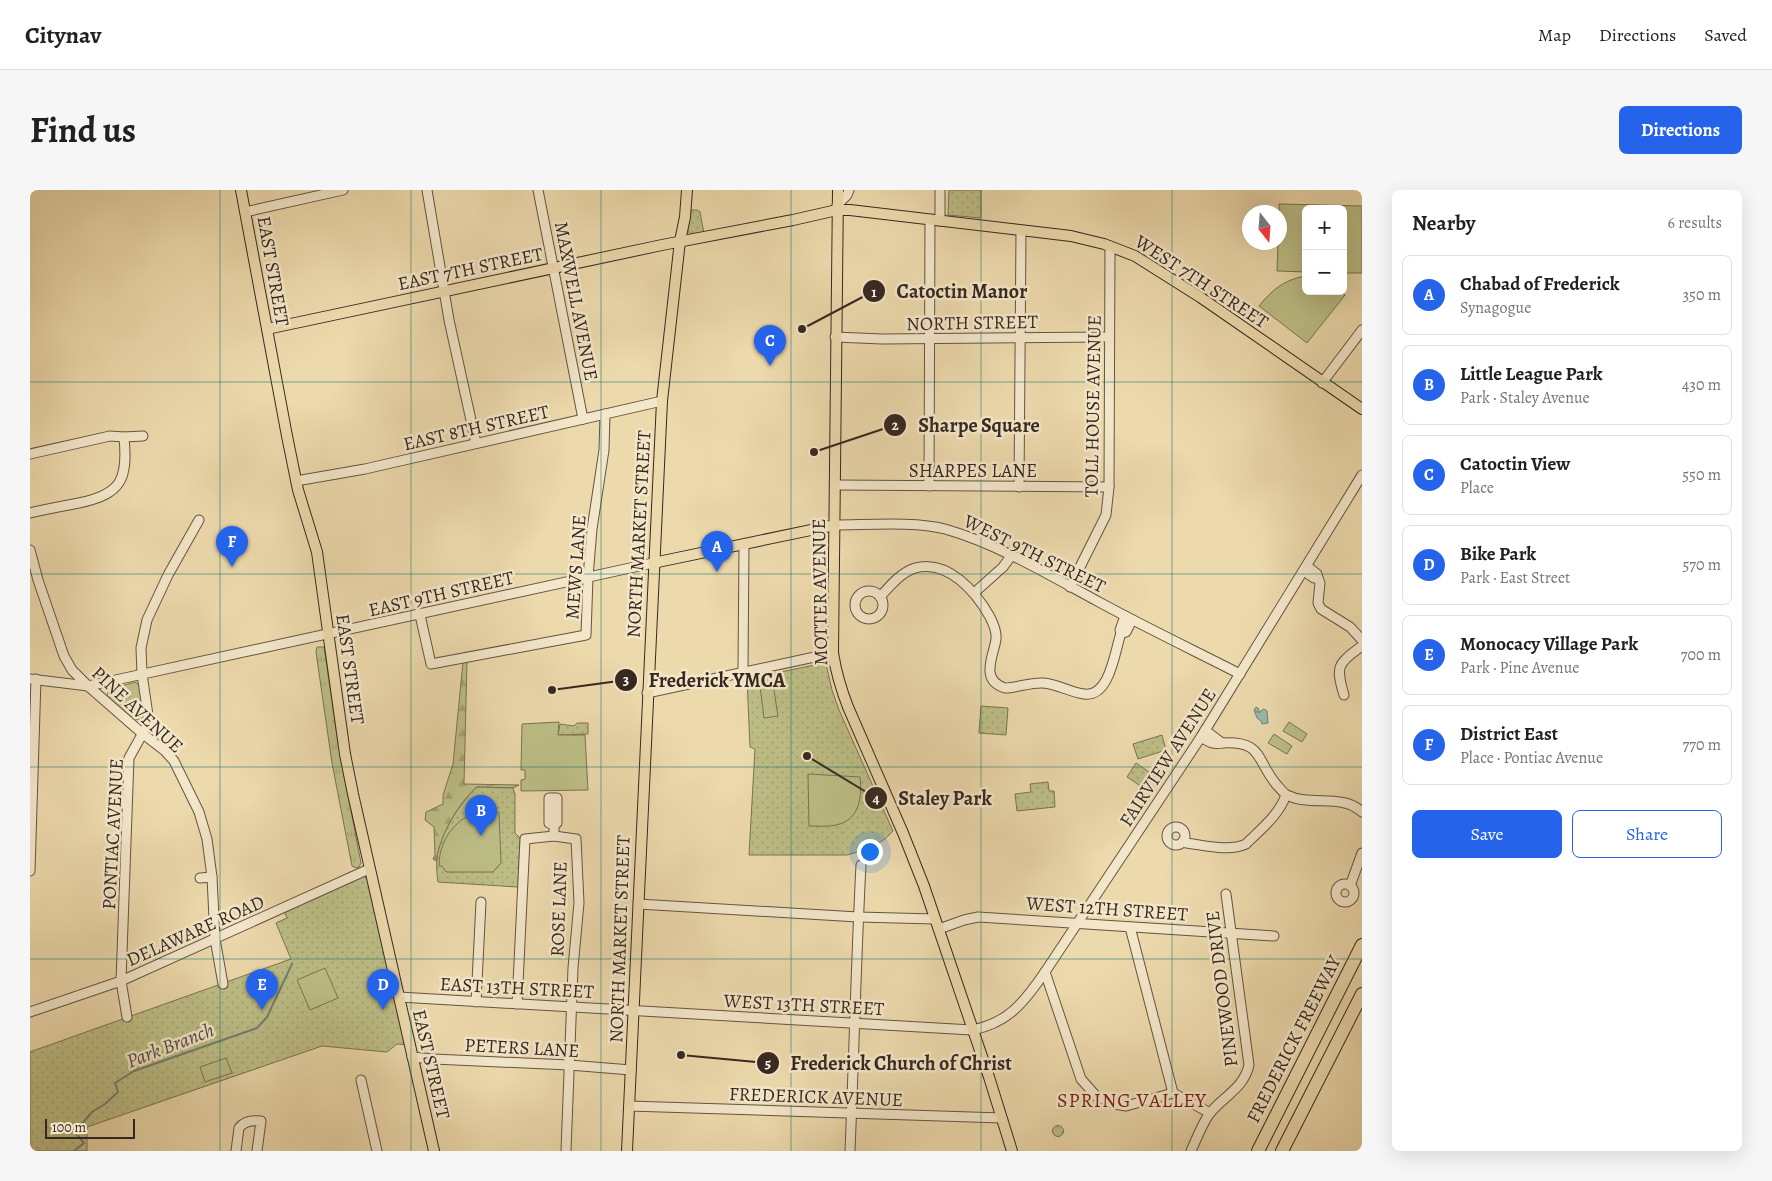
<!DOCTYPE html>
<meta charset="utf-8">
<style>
body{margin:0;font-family:Alegreya,serif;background:#f6f6f6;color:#202124}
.controls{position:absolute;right:15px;top:15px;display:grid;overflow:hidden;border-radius:8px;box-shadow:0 5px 20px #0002}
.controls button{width:45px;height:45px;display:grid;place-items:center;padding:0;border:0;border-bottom:1px solid #e0e0e0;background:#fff;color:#202124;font:25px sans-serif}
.compass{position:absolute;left:1212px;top:15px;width:45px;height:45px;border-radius:50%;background:#fff;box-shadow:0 5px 20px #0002;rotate:163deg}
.scale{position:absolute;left:15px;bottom:12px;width:90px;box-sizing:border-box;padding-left:5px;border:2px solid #362820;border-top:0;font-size:14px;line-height:18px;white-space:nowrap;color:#362820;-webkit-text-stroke:4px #f3e6c9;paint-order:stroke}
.you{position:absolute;left:839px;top:661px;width:18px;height:18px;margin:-12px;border:4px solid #fff;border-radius:50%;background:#1a73e8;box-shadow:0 0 0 8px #1a73e833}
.badge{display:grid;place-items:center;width:32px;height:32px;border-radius:50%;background:#2563eb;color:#fff;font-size:16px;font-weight:700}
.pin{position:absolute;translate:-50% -41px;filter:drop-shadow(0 1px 2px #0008)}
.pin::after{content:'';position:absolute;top:26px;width:18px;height:15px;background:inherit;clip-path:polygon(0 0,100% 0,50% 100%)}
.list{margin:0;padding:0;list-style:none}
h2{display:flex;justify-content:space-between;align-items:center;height:65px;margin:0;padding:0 20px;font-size:21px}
h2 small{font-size:16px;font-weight:400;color:#757577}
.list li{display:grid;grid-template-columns:32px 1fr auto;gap:15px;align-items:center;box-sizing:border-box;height:80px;margin:0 10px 10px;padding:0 10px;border:1px solid #e0e0e0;border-radius:8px}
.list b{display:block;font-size:19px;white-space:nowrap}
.list p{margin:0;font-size:16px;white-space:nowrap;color:#757577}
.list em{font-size:16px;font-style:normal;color:#757577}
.actions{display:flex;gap:10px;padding:15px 20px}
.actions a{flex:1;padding:11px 0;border:1px solid #2563eb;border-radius:8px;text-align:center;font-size:18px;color:#2563eb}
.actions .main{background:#2563eb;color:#fff}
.map{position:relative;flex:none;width:1332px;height:961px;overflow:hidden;border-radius:8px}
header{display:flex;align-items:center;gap:30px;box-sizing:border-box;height:70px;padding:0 25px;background:#fff;border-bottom:1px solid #e0e0e0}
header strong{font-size:24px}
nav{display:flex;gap:28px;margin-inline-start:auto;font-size:18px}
.intro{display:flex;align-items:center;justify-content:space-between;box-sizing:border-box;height:120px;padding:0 30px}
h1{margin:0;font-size:35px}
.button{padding:12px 22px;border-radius:8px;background:#2563eb;color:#fff;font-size:18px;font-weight:700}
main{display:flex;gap:30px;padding:0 30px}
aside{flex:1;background:#fff;border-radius:8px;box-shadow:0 5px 20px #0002}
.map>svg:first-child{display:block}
</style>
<header>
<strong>Citynav</strong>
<nav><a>Map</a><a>Directions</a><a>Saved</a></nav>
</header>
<div class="intro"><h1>Find us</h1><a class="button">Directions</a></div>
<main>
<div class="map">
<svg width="1332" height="961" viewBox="0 0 1332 961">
<defs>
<pattern id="grass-tufts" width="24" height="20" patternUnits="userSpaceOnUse" patternTransform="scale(1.25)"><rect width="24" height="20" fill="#bdbe86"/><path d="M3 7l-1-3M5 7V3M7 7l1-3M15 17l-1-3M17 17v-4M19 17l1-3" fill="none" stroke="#a3a373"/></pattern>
<pattern id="forest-firs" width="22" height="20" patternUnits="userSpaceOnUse" patternTransform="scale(1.25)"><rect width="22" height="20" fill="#bdbe86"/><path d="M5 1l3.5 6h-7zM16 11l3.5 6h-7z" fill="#a3a373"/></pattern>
<pattern id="park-dots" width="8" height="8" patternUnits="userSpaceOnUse" patternTransform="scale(1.25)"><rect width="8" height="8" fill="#bdbe86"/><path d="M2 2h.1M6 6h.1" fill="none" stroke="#a3a373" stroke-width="1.8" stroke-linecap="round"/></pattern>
<pattern id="water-ripples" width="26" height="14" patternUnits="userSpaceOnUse" patternTransform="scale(1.25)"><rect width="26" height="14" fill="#99baab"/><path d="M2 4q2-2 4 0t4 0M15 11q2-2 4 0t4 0" fill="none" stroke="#7e978b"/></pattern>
</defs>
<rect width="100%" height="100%" fill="#ecd9ac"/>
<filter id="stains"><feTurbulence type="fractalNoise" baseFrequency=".004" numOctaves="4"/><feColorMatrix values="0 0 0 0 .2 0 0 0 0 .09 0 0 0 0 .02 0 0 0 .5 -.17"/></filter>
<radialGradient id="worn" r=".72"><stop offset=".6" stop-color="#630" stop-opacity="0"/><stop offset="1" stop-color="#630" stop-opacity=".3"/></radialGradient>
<g fill="url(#grass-tufts)" stroke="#7a7353">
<path d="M287 457H294L308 553 331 673 329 677 326 678 322 676 302 573 286 462Z"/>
<path d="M106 492 110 497 114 527 109 530 104 529 77 506 79 499Z"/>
</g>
<path fill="url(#forest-firs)" stroke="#7a7353" d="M437 470 434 594 489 595 483 598 447 597C427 614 411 645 406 671L403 669 405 665 404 637 395 630 396 622 413 614V605L423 574 433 472Z"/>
<g fill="url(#park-dots)" stroke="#7a7353">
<path d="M919 0H951V28L918 25Z"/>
<path d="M662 20H667L670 22 674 44 662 46C654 40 656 28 662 20Z"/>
<path d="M794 473 796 474 802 500 809 520 863 641 855 649 839 659 817 665H719L725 559 720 557 717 489Z"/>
<path d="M951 516 978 518 976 545 949 543Z"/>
<path d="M547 533H558V544L528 545 530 534 544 536Z"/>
<path d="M1132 545 1136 560 1108 569 1103 554Z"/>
<path d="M1106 573 1125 586 1115 599 1097 587Z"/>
<path d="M1018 592 1019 601H1024L1025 617 987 621 985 604 1001 602 1000 594Z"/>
<path d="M447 597 483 598 485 604V643L490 648 488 697 408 692C407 685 406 676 407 669 409 646 430 612 447 597Z"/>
<path d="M326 684 334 686 339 691 380 855 367 854 357 862 292 856 57 937V961H0V862L261 769 246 733 257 728 252 716Z"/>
<circle cx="1028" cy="941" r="5.5"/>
</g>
<g fill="#bdbe86" stroke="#7a7353">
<path d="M1249 14 1332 16V83H1313V19H1276V82L1247 81 1248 53 1250 52Z"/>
<path d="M1274 86H1276V101H1309L1315 105 1277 153 1229 116C1243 99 1253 91 1274 86Z"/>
<path d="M743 494 748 526 734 528 730 496Z"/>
<path d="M529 532 528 545H555L558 600 491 601V590L495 589V580H491L492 534Z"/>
<path d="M1259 532 1277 544 1272 552 1253 541Z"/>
<path d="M1244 544 1262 556 1257 564 1238 553Z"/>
<path d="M778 584 830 587C832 607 830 630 806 635 798 637 787 636 779 636Z"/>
<path d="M462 619 469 623 471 673 463 682H416L412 676H409C409 645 432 621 462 619Z"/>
<path d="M295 778 308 808 280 820 267 790Z"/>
<path d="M196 868 202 883 175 892 170 877Z"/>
</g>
<path fill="url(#water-ripples)" stroke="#718073" d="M1226 517 1228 518 1229 522 1234 519 1237 521 1238 533 1232 534 1231 531 1227 528 1224 520Z"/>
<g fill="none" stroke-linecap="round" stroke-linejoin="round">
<path stroke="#718073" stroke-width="2" d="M44 961 54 953 45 942 62 922 75 914 88 902 85 893 104 881 227 838 237 827 262 774"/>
<defs>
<g id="minor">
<path d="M397 0 419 130 446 253"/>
<path d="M508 0 553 229"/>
<path d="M807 15 817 5 819 0"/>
<path d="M215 22 313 0"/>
<path d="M910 31V0"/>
<path d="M805 147 852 149 1079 147"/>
<path d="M1292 193 1332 140"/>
<path d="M94 247 113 246"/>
<path d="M0 264 80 246 94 247C98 289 92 304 49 313 33 316 16 319 0 323"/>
<path d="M266 291 335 279 632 211"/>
<path d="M806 295 1079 297"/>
<path d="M899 296 900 30"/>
<path d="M989 297 991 41"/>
<path d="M805 335C837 335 885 331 915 339 968 354 1021 386 1069 412 1115 437 1163 460 1210 484"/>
<path d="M0 360 8 390 34 466 42 480 58 496 113 544 135 561 144 571 169 622 177 649 182 687 185 749 193 794"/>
<path d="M1274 381 1284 388H1288L1287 384 1277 376"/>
<path d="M1288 388 1290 393 1288 413 1291 419 1320 437 1332 450"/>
<path d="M1040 397 1076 325 1079 297 1080 56"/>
<circle cx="839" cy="415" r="14"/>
<path d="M944 403 973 377 981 366"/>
<path d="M850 407C860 396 870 383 885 378 918 369 946 402 960 427 963 433 967 441 966 449 964 465 949 490 975 498 987 498 1001 492 1013 493 1027 494 1040 502 1054 504 1080 508 1085 460 1091 443"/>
<path d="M390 425 401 474 556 445 558 387 562 339 574 260 575 224"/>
<path d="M1095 426 1090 440 1091 443 1096 442 1102 430"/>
<path d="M713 481 714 354"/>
<path d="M0 489 58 496 623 373"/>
<path d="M617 503 803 463"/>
<path d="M1314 505C1305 475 1308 474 1332 456"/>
<path d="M1171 547C1179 552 1183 555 1192 553L1175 540"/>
<path d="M1192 553C1233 551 1225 568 1246 594 1249 597 1253 603 1257 605 1280 617 1312 603 1332 622"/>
<circle cx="1146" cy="646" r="9"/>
<path d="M524 646V635L527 633V608H519V633L524 635"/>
<path d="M1153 651 1156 653C1174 655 1199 662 1216 654 1231 639 1249 625 1256 605"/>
<path d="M0 681 6 489"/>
<path d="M170 688 182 687"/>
<circle cx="1315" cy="703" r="9"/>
<path d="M1320 696 1332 663"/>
<path d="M608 714 828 727 905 729"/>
<path d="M1100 737 1143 903"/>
<path d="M909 739 934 730 948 727 1244 746"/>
<path d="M1015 782 1051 889 1066 906 1085 914 1096 916 1143 903 1180 923"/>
<path d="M369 807 942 840C979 833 995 811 1015 782L1171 547 1332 285"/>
<path d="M446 812 451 712"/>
<path d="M487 814 495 649 524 646 546 649 549 713 543 778 536 961"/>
<path d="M0 822 91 791 339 679"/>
<path d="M97 827 91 791 99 568 119 532 112 484 111 458 117 430 138 385 169 330"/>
<path d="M382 867 403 869 539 875 601 880"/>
<path d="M331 890 347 961"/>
<path d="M599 916 972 928"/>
<path d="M206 961 209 938C214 931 223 930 231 931L227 961"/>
<path d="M820 961C824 866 826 770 831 675"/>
<path d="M1161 961C1166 950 1173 932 1180 923 1194 906 1214 898 1219 875L1196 704"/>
</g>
<g id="major">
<path d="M211 0 257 246 268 300 287 362 315 564 323 604 404 961"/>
<path d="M808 0 803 463C806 482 811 499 818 517L873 643 894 696 959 887 982 961"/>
<path d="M237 139 632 55 763 30 807 20H820L1041 46 1074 54 1105 66 1170 107 1332 219"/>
<path d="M623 373 805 335"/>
<path d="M597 961 632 211 650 51 655 27 657 0"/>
</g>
<g id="highway">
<path d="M1228 961 1332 755"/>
<path d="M1252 961 1332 804"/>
</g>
</defs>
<use href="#minor" stroke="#645443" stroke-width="11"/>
<use href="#major" stroke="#362820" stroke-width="12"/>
<use href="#highway" stroke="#362820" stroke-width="14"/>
<use href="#minor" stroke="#f3e6c9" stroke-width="9"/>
<use href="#major" stroke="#ecd9ac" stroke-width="10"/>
<use href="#highway" stroke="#ecd9ac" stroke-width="12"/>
</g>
<path fill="none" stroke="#0f766e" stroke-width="1" stroke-opacity="0.55" d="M190 0V961M381 0V961M571 0V961M761 0V961M951 0V961M1142 0V961M0 192H1332M0 384H1332M0 577H1332M0 769H1332"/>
<g text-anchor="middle" stroke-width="5" stroke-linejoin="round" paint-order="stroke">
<g font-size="19" fill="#362820" stroke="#f3e6c9">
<text transform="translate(440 78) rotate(-12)" y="7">EAST 7TH STREET</text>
<text transform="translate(244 81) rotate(80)" y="7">EAST STREET</text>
<text transform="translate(1172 91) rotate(33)" y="7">WEST 7TH STREET</text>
<text transform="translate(547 111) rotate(79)" y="7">MAXWELL AVENUE</text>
<text transform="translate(942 132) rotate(-1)" y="7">NORTH STREET</text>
<text transform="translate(1062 216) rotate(-89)" y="7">TOLL HOUSE AVENUE</text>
<text transform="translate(446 237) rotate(-13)" y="7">EAST 8TH STREET</text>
<text x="943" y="287">SHARPES LANE</text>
<text transform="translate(608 344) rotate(-87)" y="7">NORTH MARKET STREET</text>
<text transform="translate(1005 363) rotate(26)" y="7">WEST 9TH STREET</text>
<text transform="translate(545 377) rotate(-86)" y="7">MEWS LANE</text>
<text transform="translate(789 402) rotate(-91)" y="7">MOTTER AVENUE</text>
<text transform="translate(411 403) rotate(-13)" y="7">EAST 9TH STREET</text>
<text transform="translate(321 479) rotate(82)" y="7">EAST STREET</text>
<text transform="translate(108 519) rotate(43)" y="7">PINE AVENUE</text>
<text transform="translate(1137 567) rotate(-57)" y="7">FAIRVIEW AVENUE</text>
<text transform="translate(82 644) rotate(-87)" y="7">PONTIAC AVENUE</text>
<text transform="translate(1077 718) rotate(4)" y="7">WEST 12TH STREET</text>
<text transform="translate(528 719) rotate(-88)" y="7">ROSE LANE</text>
<text transform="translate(165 740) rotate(-24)" y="7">DELAWARE ROAD</text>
<text transform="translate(589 749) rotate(-88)" y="7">NORTH MARKET STREET</text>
<text transform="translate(487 797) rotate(3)" y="7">EAST 13TH STREET</text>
<text transform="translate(1191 799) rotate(-97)" y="7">PINEWOOD DRIVE</text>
<text transform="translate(774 814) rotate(3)" y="7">WEST 13TH STREET</text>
<text transform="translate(1263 849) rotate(-63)" y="7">FREDERICK FREEWAY</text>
<text transform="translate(492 857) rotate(3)" y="7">PETERS LANE</text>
<text transform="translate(402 874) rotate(77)" y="7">EAST STREET</text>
<text transform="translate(786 906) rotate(2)" y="7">FREDERICK AVENUE</text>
</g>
<g font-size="20" font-style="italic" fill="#4f4c43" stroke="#f3e6c9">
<text transform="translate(140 855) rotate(-21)" y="7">Park Branch</text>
</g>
<g font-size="20" letter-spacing="1" fill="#7a1f14" stroke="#f3e6c9">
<text x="1102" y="917">SPRING VALLEY</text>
</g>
</g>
<path fill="none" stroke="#362820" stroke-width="2" d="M772 139L844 101M784 262L865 235M522 500L596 490M777 566L846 608M651 865L738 873"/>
<g fill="#362820" stroke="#f3e6c9" stroke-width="2">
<circle cx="772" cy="139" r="5"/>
<circle cx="784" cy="262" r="5"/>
<circle cx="522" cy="500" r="5"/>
<circle cx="777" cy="566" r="5"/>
<circle cx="651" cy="865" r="5"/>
<circle cx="844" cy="101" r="12"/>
<circle cx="865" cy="235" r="12"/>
<circle cx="596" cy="490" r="12"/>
<circle cx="846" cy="608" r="12"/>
<circle cx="738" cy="873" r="12"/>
</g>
<g font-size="15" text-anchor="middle" font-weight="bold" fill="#fff">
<text x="844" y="107">1</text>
<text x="865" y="240">2</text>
<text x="596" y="495">3</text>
<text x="846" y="613">4</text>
<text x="738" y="878">5</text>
</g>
<g font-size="20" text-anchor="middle" font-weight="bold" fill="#362820" stroke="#f3e6c9" stroke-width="5" stroke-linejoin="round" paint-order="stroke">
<text x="932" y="108">Catoctin Manor</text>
<text x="949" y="242">Sharpe Square</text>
<text x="687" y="497">Frederick YMCA</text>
<text x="915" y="615">Staley Park</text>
<text x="871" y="880">Frederick Church of Christ</text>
</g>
<rect width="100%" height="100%" filter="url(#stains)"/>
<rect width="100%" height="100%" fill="url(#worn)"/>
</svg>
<div class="controls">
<button>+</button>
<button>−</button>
</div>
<svg class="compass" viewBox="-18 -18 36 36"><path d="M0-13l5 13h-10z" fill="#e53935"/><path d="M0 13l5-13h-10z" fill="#757577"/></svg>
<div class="scale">100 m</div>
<div class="you"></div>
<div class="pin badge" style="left:687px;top:382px">A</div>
<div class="pin badge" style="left:451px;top:646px">B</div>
<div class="pin badge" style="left:740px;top:176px">C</div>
<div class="pin badge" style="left:353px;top:820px">D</div>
<div class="pin badge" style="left:232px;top:820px">E</div>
<div class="pin badge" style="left:202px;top:377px">F</div>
</div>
<aside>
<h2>Nearby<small>6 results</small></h2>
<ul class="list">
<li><span class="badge">A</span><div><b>Chabad of Frederick</b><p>Synagogue</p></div><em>350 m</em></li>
<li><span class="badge">B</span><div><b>Little League Park</b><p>Park · Staley Avenue</p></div><em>430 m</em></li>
<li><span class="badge">C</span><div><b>Catoctin View</b><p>Place</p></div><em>550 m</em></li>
<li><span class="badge">D</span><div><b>Bike Park</b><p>Park · East Street</p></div><em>570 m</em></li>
<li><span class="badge">E</span><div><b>Monocacy Village Park</b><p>Park · Pine Avenue</p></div><em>700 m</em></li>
<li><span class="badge">F</span><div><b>District East</b><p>Place · Pontiac Avenue</p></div><em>770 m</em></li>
</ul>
<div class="actions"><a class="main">Save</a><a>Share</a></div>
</aside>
</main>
